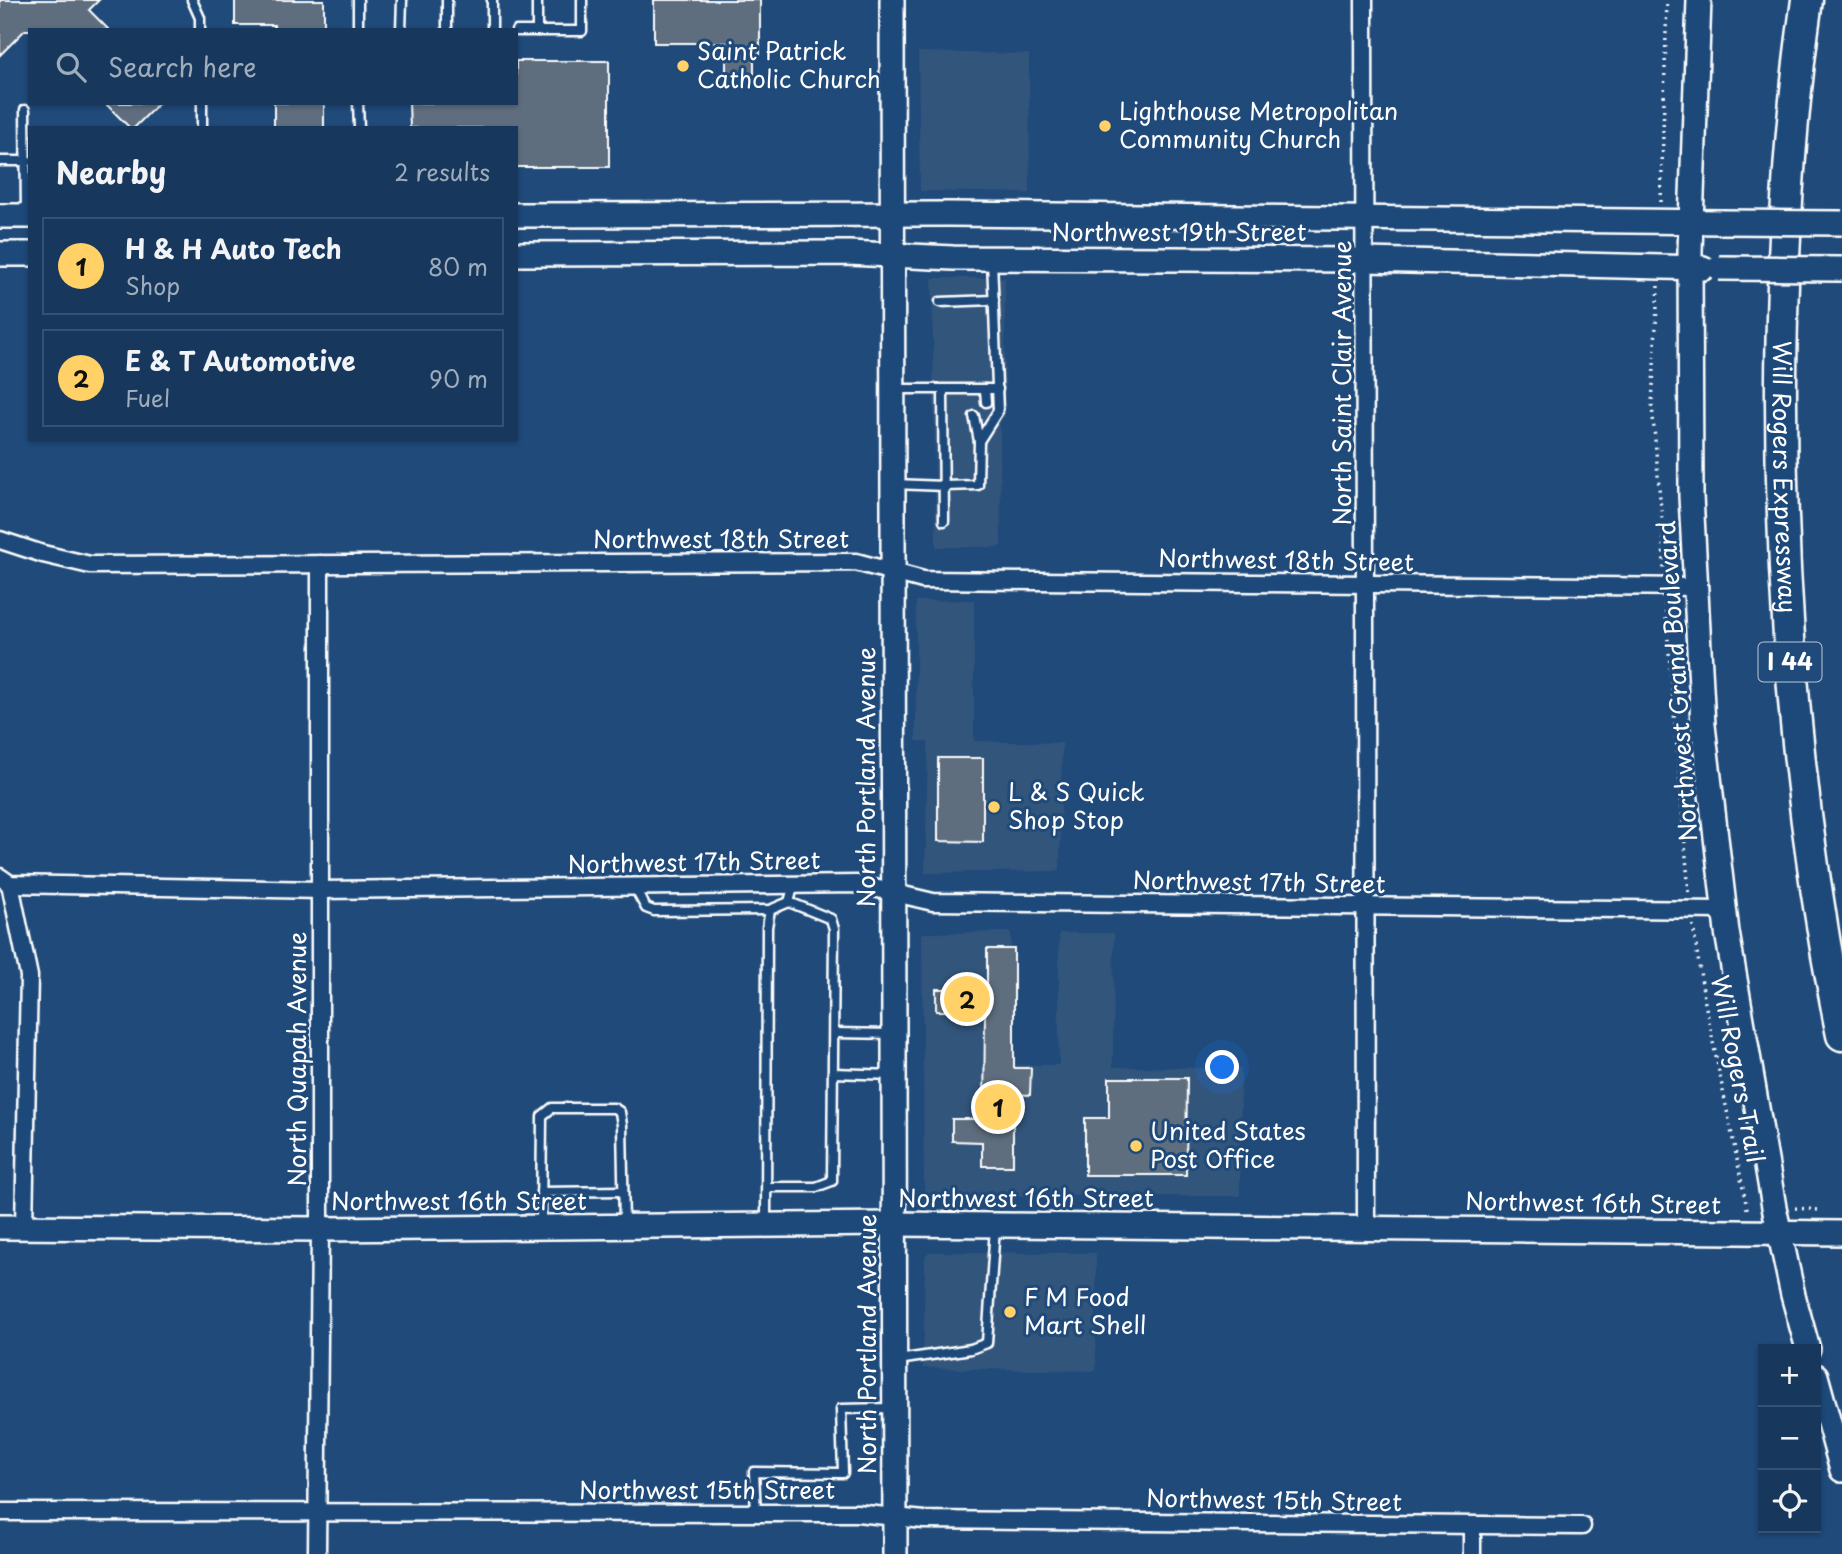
<!DOCTYPE html>
<meta charset="utf-8">
<style>
body{margin:0;font-family:"Playpen Sans",sans-serif;background:#244365;color:#f1f3f6}
.controls{position:absolute;right:21px;bottom:21px;display:grid;overflow:hidden;border-radius:0px;box-shadow:0 2px 5px #0004}
.controls button{width:63px;height:63px;display:grid;place-items:center;padding:0;border:0;border-bottom:2px solid #365272;background:#17385c;color:#f1f3f6;font:35px sans-serif}
.you{position:absolute;left:1223px;top:1068px;width:24px;height:24px;margin:-18px;border:5px solid #fff;border-radius:50%;background:#1a73e8;box-shadow:0 0 0 10px #1a73e833}
.badge{display:grid;place-items:center;width:46px;height:46px;border-radius:50%;background:#ffd166;color:#111;font-size:23px;font-weight:700}
.pin{position:absolute;translate:-50% -50%;border:4px solid #fff;box-shadow:0 2px 7px #0006}
.list{margin:0;padding:0;list-style:none}
h2{display:flex;justify-content:space-between;align-items:center;height:91px;margin:0;padding:0 28px;font-size:30px}
h2 small{font-size:23px;font-weight:400;color:#9eacbb}
.list li{display:grid;grid-template-columns:46px 1fr auto;gap:21px;align-items:center;box-sizing:border-box;height:98px;margin:0 14px 14px;padding:0 14px;border:2px solid #365272;border-radius:0px}
.list b{display:block;font-size:26px;white-space:nowrap}
.list p{margin:0;font-size:23px;white-space:nowrap;color:#9eacbb}
.list em{font-size:23px;font-style:normal;color:#9eacbb}
.icon{flex:none;width:38px;height:38px;fill:none;stroke:currentColor;stroke-width:2;stroke-linecap:round;stroke-linejoin:round}
.map{position:relative;flex:none;width:1842px;height:1554px;overflow:hidden}
.search{position:absolute;background:#17385c;box-shadow:0 2px 5px #0004;left:28px;top:28px;width:490px;height:77px;display:flex;align-items:center;gap:18px;box-sizing:border-box;padding:0 24px;border-radius:0px;color:#9eacbb;font-size:26px}
.panel{position:absolute;background:#17385c;box-shadow:0 2px 5px #0004;left:28px;top:126px;width:490px;height:315px;border-radius:0px}
.map>svg:first-child{display:block}
</style>
<div class="map">
<svg width="1842" height="1554" viewBox="0 0 1842 1554">
<rect width="100%" height="100%" fill="#1f4a7a"/>
<filter id="ink" filterUnits="userSpaceOnUse"><feTurbulence type="fractalNoise" baseFrequency=".0143" numOctaves="2"/><feDisplacementMap in="SourceGraphic" scale="14" xChannelSelector="R" yChannelSelector="G"/><feConvolveMatrix kernelMatrix="1 2 1 2 8 2 1 2 1" color-interpolation-filters="sRGB"/></filter>
<g filter="url(#ink)">
<g fill="#32557c">
<path d="M918 52 1029 54 1030 193 920 191Z"/>
<path d="M932 278H1005V417L1000 418 1001 547H936Z"/>
<path d="M974 600V741L1062 743 1060 871 925 873 928 742 916 741V601Z"/>
<path d="M1011 932 1012 1065H1059V933H1114L1113 1067 1241 1068 1240 1196H924L922 933Z"/>
<path d="M929 1252 1096 1253V1371L923 1368 925 1256Z"/>
</g>
<g fill="#5f6e7f" stroke="#fff" stroke-width="2">
<path d="M0 0H99L89 10 109 30H25L0 55Z"/>
<path d="M235 0H324V30H274V25H235Z"/>
<path d="M654 0H760V54H754V74H726V43H654Z"/>
<path d="M516 61H609V167H516V128H410L409 103H516Z"/>
<path d="M105 103H159L134 128H130Z"/>
<rect x="274" y="103" width="50" height="25"/>
<path d="M938 758H983V842L938 841Z"/>
<path d="M987 949H1014V1068H1031L1030 1095 1013 1094V1166H982V1142L952 1141V1119H984L985 1011H936V989H987Z"/>
<path d="M1109 1078H1187L1186 1175H1085V1118H1109Z"/>
</g>
<g fill="none" stroke-linecap="round" stroke-linejoin="round">
<defs>
<g id="lane">
<path d="M192 0 200 18V30"/>
<path d="M537 0V31"/>
<path d="M358 30V0"/>
<path d="M401 30 402 0"/>
<path d="M447 30V0"/>
<path d="M492 30V0"/>
<path d="M516 31H582V0"/>
<path d="M202 103V128"/>
<path d="M358 103 359 128"/>
<path d="M25 110 26 216"/>
<path d="M0 161H29"/>
<path d="M940 302 994 300"/>
<path d="M896 389H998"/>
<path d="M985 389 986 402"/>
<path d="M943 390 944 521"/>
<path d="M979 441 998 411 992 260"/>
<path d="M894 484 944 486 978 485 979 441 974 416"/>
<path d="M635 888 646 908 654 911 770 910"/>
<path d="M834 1033 894 1034"/>
<path d="M833 1073 893 1075"/>
<path d="M767 1187H816L832 1181 834 929 831 919 789 902"/>
<path d="M541 1192 623 1191"/>
<path d="M541 1224 542 1116 552 1108H614L620 1112 622 1125 624 1224"/>
<path d="M766 1224 767 927 770 910 789 902 794 884"/>
<path d="M898 1360 971 1349 987 1343 995 1227"/>
<path d="M756 1513 754 1472 843 1473 841 1409 891 1408"/>
</g>
<g id="street">
<path d="M1364 0 1366 1228"/>
<path d="M0 540 43 554 90 565 856 562 923 580 1696 587"/>
<path d="M0 877 10 884 320 890 857 884 933 902 1725 910"/>
<path d="M10 884 29 976 24 1227"/>
<path d="M0 1512 857 1513 924 1520 1582 1526"/>
<path d="M1472 1526V1554"/>
<path d="M317 1554 320 1229V564"/>
</g>
<g id="secondary">
<path d="M892 0 895 1554"/>
<path d="M1699 0 1690 251 1691 496 1703 725 1727 932 1774 1207 1793 1295 1808 1349"/>
<path d="M516 215 949 214 1722 222"/>
<path d="M0 216H30"/>
<path d="M0 254H30"/>
<path d="M516 254 849 253 953 258 1365 260 1703 268"/>
<path d="M0 1227 320 1229 894 1224 1842 1233"/>
<path d="M1816 1376 1842 1470"/>
</g>
<g id="highway">
<path id="s1" d="M1807 0C1789 126 1782 252 1781 379 1780 600 1798 819 1842 1035"/>
</g>
</defs>
<use href="#lane" stroke="#fff" stroke-width="13"/>
<use href="#street" stroke="#fff" stroke-width="21"/>
<use href="#secondary" stroke="#fff" stroke-width="28"/>
<use href="#highway" stroke="#fff" stroke-width="35"/>
<g stroke="#fff" stroke-width="3.5" stroke-dasharray="2 5" stroke-linecap="butt">
<path d="M1661 202 1667 0"/>
<path d="M1658 286 1652 405 1663 533 1664 572"/>
<path d="M1665 604 1689 893"/>
<path d="M1693 925 1704 998 1748 1213"/>
<path d="M1795 1208 1819 1210"/>
</g>
<use href="#lane" stroke="#1f4a7a" stroke-width="8"/>
<use href="#street" stroke="#1f4a7a" stroke-width="16"/>
<use href="#secondary" stroke="#1f4a7a" stroke-width="23"/>
<use href="#highway" stroke="#1f4a7a" stroke-width="30"/>
<defs>
<g id="secondary-bridge">
<path d="M1722 222 1842 223"/>
<path d="M1719 268 1842 269"/>
</g>
</defs>
<use href="#secondary-bridge" stroke="#fff" stroke-width="28" stroke-linecap="butt"/>
<use href="#secondary-bridge" stroke="#1f4a7a" stroke-width="23"/>
</g>
</g>
<g fill="#ffd166" stroke="#1f4a7a" stroke-width="2.5">
<circle cx="683" cy="66" r="7"/>
<circle cx="1105" cy="126" r="7"/>
<circle cx="994" cy="807" r="7"/>
<circle cx="1136" cy="1146" r="7"/>
<circle cx="1010" cy="1312" r="7"/>
</g>
<g text-anchor="middle" stroke-width="6" stroke-linejoin="round" paint-order="stroke">
<rect fill="#1f4a7a" stroke="#bcc9d7" stroke-width="2" x="1758.5" y="642.5" width="63" height="39" rx="5"/>
<g font-size="23" font-weight="bold" fill="#fff">
<text x="1790" y="670">I 44</text>
</g>
<g font-size="24" fill="#fff" stroke="#1f4a7a" text-anchor="start">
<text x="697" y="60">Saint Patrick<tspan x="697" dy="28">Catholic Church</tspan></text>
<text x="1119" y="120">Lighthouse Metropolitan<tspan x="1119" dy="28">Community Church</tspan></text>
<text x="1008" y="801">L &amp; S Quick<tspan x="1008" dy="28">Shop Stop</tspan></text>
<text x="1150" y="1140">United States<tspan x="1150" dy="28">Post Office</tspan></text>
<text x="1024" y="1306">F M Food<tspan x="1024" dy="28">Mart Shell</tspan></text>
</g>
<g font-size="24" fill="#fff" stroke="#1f4a7a">
<text x="1179" y="241">Northwest 19th Street</text>
<text transform="translate(1343 383) rotate(-90)" y="8">North Saint Clair Avenue</text>
<text dy="8" stroke="none"><textPath href="#s1" startOffset="478">Will Rogers Expressway</textPath></text>
<text x="721" y="548">Northwest 18th Street</text>
<text transform="translate(1286 561) rotate(1)" y="8">Northwest 18th Street</text>
<text transform="translate(1678 681) rotate(-94)" y="8">Northwest Grand Boulevard</text>
<text transform="translate(867 777) rotate(-90)" y="8">North Portland Avenue</text>
<text transform="translate(694 863) rotate(-1)" y="8">Northwest 17th Street</text>
<text transform="translate(1259 883) rotate(1)" y="8">Northwest 17th Street</text>
<text transform="translate(298 1059) rotate(-90)" y="8">North Quapah Avenue</text>
<text transform="translate(1737 1069) rotate(79)" y="8">Will Rogers Trail</text>
<text x="1026" y="1207">Northwest 16th Street</text>
<text x="459" y="1210">Northwest 16th Street</text>
<text transform="translate(1593 1204) rotate(1)" y="8">Northwest 16th Street</text>
<text transform="translate(868 1344) rotate(-90)" y="8">North Portland Avenue</text>
<text x="707" y="1499">Northwest 15th Street</text>
<text transform="translate(1274 1501) rotate(1)" y="8">Northwest 15th Street</text>
</g>
</g>
</svg>
<div class="controls">
<button>+</button>
<button>−</button>
<button><svg class="icon" aria-label="locate" viewBox="0 0 24 24"><circle cx="12" cy="12" r="6"/><path d="M12 2v4M12 18v4M2 12h4M18 12h4"/></svg></button>
</div>
<div class="you"></div>
<div class="pin badge" style="left:998px;top:1107px">1</div>
<div class="pin badge" style="left:967px;top:999px">2</div>
<div class="search"><svg class="icon" aria-label="search" viewBox="0 0 24 24"><circle cx="10" cy="10" r="6"/><path d="M15 15l6 6"/></svg>Search here</div>
<section class="panel">
<h2>Nearby<small>2 results</small></h2>
<ul class="list">
<li><span class="badge">1</span><div><b>H &amp; H Auto Tech</b><p>Shop</p></div><em>80 m</em></li>
<li><span class="badge">2</span><div><b>E &amp; T Automotive</b><p>Fuel</p></div><em>90 m</em></li>
</ul>
</section>
</div>
